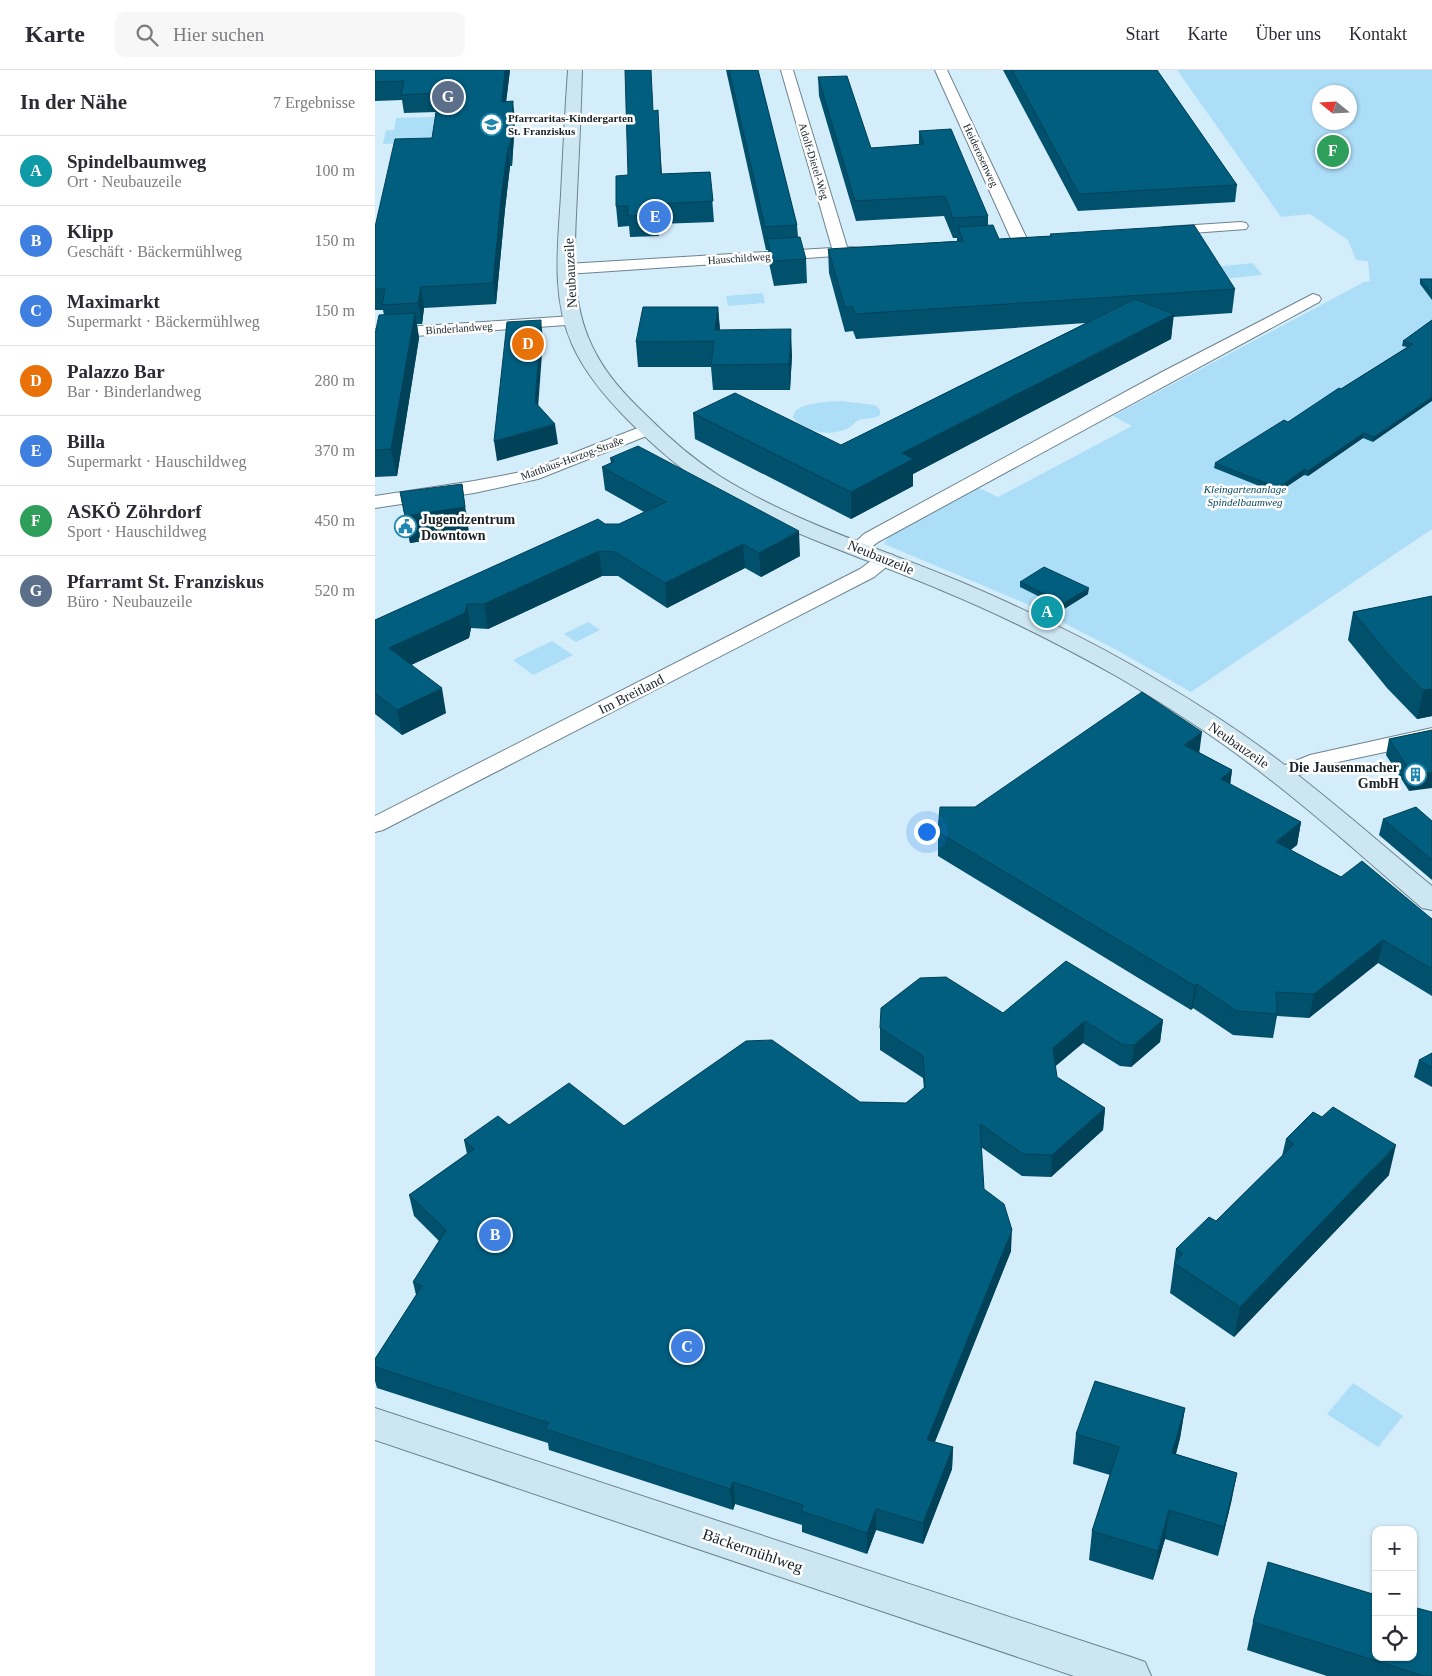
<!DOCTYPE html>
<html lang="de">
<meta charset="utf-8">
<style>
body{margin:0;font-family:"Times New Roman",serif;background:#f7f7f7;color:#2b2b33}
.controls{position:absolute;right:15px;bottom:15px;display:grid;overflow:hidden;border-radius:10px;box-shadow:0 1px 4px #0004}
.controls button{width:45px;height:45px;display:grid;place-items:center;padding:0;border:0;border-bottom:1px solid #e1e1e2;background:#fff;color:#2b2b33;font:25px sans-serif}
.compass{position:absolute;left:937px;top:15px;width:45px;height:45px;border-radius:50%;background:#fff;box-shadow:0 1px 4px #0004;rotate:288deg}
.you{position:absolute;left:551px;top:761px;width:18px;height:18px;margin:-12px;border:4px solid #fff;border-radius:50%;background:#1a73e8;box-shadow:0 0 0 8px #1a73e833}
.badge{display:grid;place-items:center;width:32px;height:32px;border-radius:50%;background:#ea580c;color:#fff;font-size:16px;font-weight:700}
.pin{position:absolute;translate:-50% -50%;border:2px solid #fff;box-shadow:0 1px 5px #0006}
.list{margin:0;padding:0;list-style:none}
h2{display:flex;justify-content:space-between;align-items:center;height:65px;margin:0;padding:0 20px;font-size:21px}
h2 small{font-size:16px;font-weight:400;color:#7c7c81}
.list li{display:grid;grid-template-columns:32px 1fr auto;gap:15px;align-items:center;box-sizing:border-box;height:70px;padding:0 20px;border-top:1px solid #e1e1e2}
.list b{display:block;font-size:19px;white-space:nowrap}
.list p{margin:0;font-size:16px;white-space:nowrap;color:#7c7c81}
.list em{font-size:16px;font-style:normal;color:#7c7c81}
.icon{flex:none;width:28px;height:28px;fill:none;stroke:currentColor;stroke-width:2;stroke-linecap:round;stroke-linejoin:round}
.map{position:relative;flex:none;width:1057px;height:1606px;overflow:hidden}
header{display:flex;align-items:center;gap:30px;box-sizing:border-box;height:70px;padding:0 25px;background:#fff;border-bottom:1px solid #e1e1e2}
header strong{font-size:24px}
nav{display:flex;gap:28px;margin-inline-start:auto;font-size:18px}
.search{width:350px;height:45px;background:#f7f7f7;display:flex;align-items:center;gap:12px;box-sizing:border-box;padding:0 18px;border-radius:10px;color:#7c7c81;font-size:19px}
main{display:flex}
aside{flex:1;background:#fff}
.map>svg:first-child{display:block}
</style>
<header>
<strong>Karte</strong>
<div class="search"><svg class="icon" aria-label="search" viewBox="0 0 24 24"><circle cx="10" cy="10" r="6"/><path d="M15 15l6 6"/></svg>Hier suchen</div>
<nav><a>Start</a><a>Karte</a><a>Über uns</a><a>Kontakt</a></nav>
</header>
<main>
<aside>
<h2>In der Nähe<small>7 Ergebnisse</small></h2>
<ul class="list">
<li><span class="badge" style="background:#0f9aa8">A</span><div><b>Spindelbaumweg</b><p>Ort · Neubauzeile</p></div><em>100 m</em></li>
<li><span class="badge" style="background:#3f7fe0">B</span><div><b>Klipp</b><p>Geschäft · Bäckermühlweg</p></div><em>150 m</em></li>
<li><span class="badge" style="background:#3f7fe0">C</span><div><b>Maximarkt</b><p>Supermarkt · Bäckermühlweg</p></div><em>150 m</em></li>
<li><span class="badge" style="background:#e8710a">D</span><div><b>Palazzo Bar</b><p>Bar · Binderlandweg</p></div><em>280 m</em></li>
<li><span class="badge" style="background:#3f7fe0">E</span><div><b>Billa</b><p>Supermarkt · Hauschildweg</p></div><em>370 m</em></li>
<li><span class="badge" style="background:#2e9e5b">F</span><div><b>ASKÖ Zöhrdorf</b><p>Sport · Hauschildweg</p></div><em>450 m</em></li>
<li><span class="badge" style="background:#5c6f8a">G</span><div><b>Pfarramt St. Franziskus</b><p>Büro · Neubauzeile</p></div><em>520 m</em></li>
</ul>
</aside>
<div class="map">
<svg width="1057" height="1606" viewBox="0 0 1057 1606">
<rect width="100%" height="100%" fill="#d4edfa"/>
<g fill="#addef8" fill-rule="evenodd">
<path d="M802 0H1057V459L816 622 738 578 654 535 509 474 513 467 604 418 623 427 757 356 738 346 989 212 995 211 993 191 981 190 973 170 935 144 906 147ZM944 22H974V52H944Z"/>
<path d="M83 46 80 71 8 74 11 60H19L21 48Z"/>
<path d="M878 193 887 205 847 209 838 197Z"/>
<path d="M388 223 390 233 353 236 351 226Z"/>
<path d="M465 331 500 335 505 340V345C498 350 489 347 482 351 479 353 477 357 473 358 454 368 432 361 418 348 418 332 453 332 465 331Z"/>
<path d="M213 552 225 560 201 572 189 564Z"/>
<path d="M177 571 198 585 158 605 138 590Z"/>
<path d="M978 1313 1028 1346 1003 1377 952 1344Z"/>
</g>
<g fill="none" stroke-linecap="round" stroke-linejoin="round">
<defs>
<g id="street">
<path d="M406 0H418L472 177 490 178 493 181 490 184 192 204 187 202 184 199 187 196 192 194 457 178Z"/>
<path d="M560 0H572L653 171 650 174H640L637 171Z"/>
<path d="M866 152 871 153 873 156 871 159 790 165 785 164 783 161 785 158 790 157Z"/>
<path d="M938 224 944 226 946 229 944 232 503 472C494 479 489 485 477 482L474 478 489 464 787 302Z"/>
<path d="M198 246 204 248 206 251 204 254 0 269V259Z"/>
<path d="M273 354 279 355 282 359 279 363 163 409 99 423 0 438V426L99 411 152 401Z"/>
<path d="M511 483 518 485 521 489 499 507 8 760 0 762V746L485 499 504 485Z"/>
<path d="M1057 658V672L949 695 906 712 898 710 895 705 898 700 935 685Z"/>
</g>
<g id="secondary">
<path d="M193 0H207C206 41 204 82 202 123 200 174 194 229 217 276 230 304 251 326 273 347 294 368 317 388 343 405 417 452 505 478 586 512 645 537 704 565 760 597 805 623 849 650 891 681 949 723 1002 771 1057 816V840L1047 838C990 789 935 739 875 694 833 662 789 634 743 607 686 575 627 545 566 520 488 487 404 462 332 416 304 398 279 376 256 353 233 330 210 304 197 274 176 227 183 175 186 125 188 83 190 42 193 0Z"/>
<path d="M0 1338 756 1587 770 1592 776 1606H699L0 1370Z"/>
</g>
</defs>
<use href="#street" stroke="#6c838f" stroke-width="2"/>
<use href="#secondary" stroke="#6c838f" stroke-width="2"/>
<use href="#street" fill="#fff" fill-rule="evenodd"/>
<use href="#secondary" fill="#cce6f2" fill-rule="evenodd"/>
</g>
<g fill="#01516c">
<path d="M0 0H135L131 31 140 50 137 96H135L130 139 121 234 49 238 47 254H42L44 268 22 406 0 407V264L9 245 8 240H0V157L57 68 61 42 29 43 27 30 0 31Z"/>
<path d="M351 0H383L422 155 423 167 431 189 432 213 399 216 394 193 393 180H391Z"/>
<path d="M628 0H782L862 115 860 132 703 141Z"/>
<path d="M443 7 496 78 544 75V61L613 146V155L624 169 675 166V164L860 219 857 243 798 247 796 269 538 404V416L476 449 320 369 318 343 466 375 711 253 481 269 478 261 470 262 454 203 453 179 582 171V168H578L569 146 481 151 444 26Z"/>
<path d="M279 41 284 60 287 104 335 102 339 152 283 154 284 166 255 167 254 156 243 157 241 136 253 105Z"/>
<path d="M1045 209H1057V230L1045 214Z"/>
<path d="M343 237 345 260 417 285 415 320H338L336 297H263L261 272Z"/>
<path d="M1057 250 998 372 988 368 933 406 929 405 902 423 839 398 840 393 913 352 1032 277 1027 276 1028 271Z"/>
<path d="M235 388 425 486 386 507 370 498 292 538 243 506H227L113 559 96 558 94 568 36 595 71 643 27 665 0 644V550L230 454H244L269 442 230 420 227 397 236 393Z"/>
<path d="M25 422 91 441 94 464 35 473Z"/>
<path d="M645 512 713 524 689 539 645 517Z"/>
<path d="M1057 526V646L1042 649 1012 618 973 570 978 542Z"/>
<path d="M1057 660 1034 721 1011 685 1014 669Z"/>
<path d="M824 682 857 700 855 715 926 752 922 775 915 780 966 807 1057 849V926L1003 893 934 948 902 946 898 968 858 965 818 938 816 940 563 786V762Z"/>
<path d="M1008 749 1057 751V810L1004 765Z"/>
<path d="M628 943 788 950 785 972 756 997 745 996 708 973 680 996 682 1007 730 1038 728 1060 676 1107 647 1106 606 1077 609 1119 636 1181 560 1372 578 1377 577 1399 548 1474 501 1460 492 1484 427 1462V1455L360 1434 358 1440 174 1380 173 1373 2 1318 0 1311V1289L41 1225 38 1212 64 1171 39 1146 34 1125 92 1084 89 1070 134 1055 249 1056 485 1032 531 1033 549 1019 548 1008 505 980V958Z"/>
<path d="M1057 983V1017L1039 1007 1044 990Z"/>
<path d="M911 1069 1014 1105 859 1267 795 1223 801 1179 841 1151 907 1086Z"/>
<path d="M810 1338 805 1368 801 1384 862 1403 856 1433 843 1486 790 1469 778 1510 714 1490 717 1461 735 1405 698 1394 701 1364Z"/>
<path d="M878 1552 1057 1606H952L872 1580Z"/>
</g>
<g fill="#014258">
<path d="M130 0H135L129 50 127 32Z"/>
<path d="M138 31 140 50 137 96 135 77Z"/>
<path d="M133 77 135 96 130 139 121 234 118 213 127 120Z"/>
<path d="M46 217 49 238 47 254 43 233Z"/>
<path d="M343 237 345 262 340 260Z"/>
<path d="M40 243 44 268 22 406 16 379Z"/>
<path d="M799 244 796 269 538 404V416L476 449V422L527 383Z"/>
<path d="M166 250 168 270 162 352 160 332Z"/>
<path d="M416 259 417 285 415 320 414 294Z"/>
<path d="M1057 327V331L998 372 999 367Z"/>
<path d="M180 354 183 374 122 391 119 371Z"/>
<path d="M989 363 988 368 933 406V401Z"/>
<path d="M930 399 929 405 902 423 903 418Z"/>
<path d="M87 414 94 464 35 473 30 446Z"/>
<path d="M424 461 425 486 386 507 384 483Z"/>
<path d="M368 474 370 498 292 538 290 513Z"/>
<path d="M224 481 227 506 113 559 109 534Z"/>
<path d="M714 518 713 524 689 539V533Z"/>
<path d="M92 534 96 558 94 568 19 603 14 578Z"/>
<path d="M67 618 71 643 27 665 22 640Z"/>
<path d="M1057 619V646L1042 649 1048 620Z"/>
<path d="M827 662 824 685 809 675Z"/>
<path d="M857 700 854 723 846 709Z"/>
<path d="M1057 702V718L1034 721 1037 704Z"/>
<path d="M926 752 922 775 897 795 901 772Z"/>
<path d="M1008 870 1003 893 934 948 939 924Z"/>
<path d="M822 914 818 938 816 940 820 916Z"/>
<path d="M788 950 785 972 756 997 759 975Z"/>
<path d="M710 951 708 973 676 1000 678 978Z"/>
<path d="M730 1038 728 1060 676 1107 677 1085Z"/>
<path d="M1021 1075 1014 1105 859 1267 865 1237Z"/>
<path d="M637 1160 636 1181 552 1391V1370Z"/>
<path d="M810 1338 805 1368 793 1413 797 1383Z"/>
<path d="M578 1377 577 1399 548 1474V1453Z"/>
<path d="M862 1403 856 1433 843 1486 849 1457Z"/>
<path d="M358 1412 360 1434 358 1440 355 1419Z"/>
<path d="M501 1439V1460L492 1484V1463Z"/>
<path d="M794 1440 790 1469 778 1510 783 1481Z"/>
</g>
<g fill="#015e7e" stroke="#014258">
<path d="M0 0H130L127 32 138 31 135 77H133L127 120 118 213 46 217 43 233 7 235 10 219H0V157L20 69 57 68 64 23 26 25 29 11 0 12Z"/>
<path d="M250 0H276L278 41 283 40 286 104 335 102 338 131 281 134 282 145 253 146V136H241V106L253 105Z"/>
<path d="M354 0H383L422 155 390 157Z"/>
<path d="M637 0H782L862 115 704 124Z"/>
<path d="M472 6 496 78 549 74 544 61 576 59 613 146 578 148 570 126 480 131 443 7Z"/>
<path d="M618 155 624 169 677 166 675 164 819 155 860 219 480 244 478 237H470L453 179 588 171 583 157Z"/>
<path d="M425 167 431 189 398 191 392 169Z"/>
<path d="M1045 209H1057V224Z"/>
<path d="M760 229 799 244 527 383 538 389 476 422 318 343 360 323 466 375Z"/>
<path d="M268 237H343L340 260 416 259 414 294 336 295 339 271 261 272Z"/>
<path d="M40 243 16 379 0 380V264L4 245Z"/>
<path d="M166 250 160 332 180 354 119 371 132 252Z"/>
<path d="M1057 250V327L999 367 989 363 933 401 930 399 903 418 840 393 909 350 913 352 964 318 966 319 1038 274 1028 271Z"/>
<path d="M263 376 424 461 384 483 368 474 290 513 240 482 224 481 109 534H92L90 543 14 578 67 618 22 640 0 623V550L223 449 230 454H244L291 432 227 397 240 391 235 388Z"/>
<path d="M87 414 90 437 30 446 25 422Z"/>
<path d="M669 497 714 518 689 533 645 512Z"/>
<path d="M1057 526V619L1048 620 1018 590 978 542Z"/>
<path d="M767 622 827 662 809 675 857 700 846 709 926 752 901 772 966 807 987 791 1057 849V899L1008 870 939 924 901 922 902 944 861 941 822 914 820 916 563 762 565 737H600Z"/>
<path d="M1057 660V702L1037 704 1014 669Z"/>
<path d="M1041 737 1057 751V790L1008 749Z"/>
<path d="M691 891 788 950 759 975H748L710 951 678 978 682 1007 730 1038 677 1085 648 1084 605 1054 609 1119 629 1134 637 1160 552 1370 578 1377 548 1453 501 1439 492 1463 426 1441 428 1435 358 1412 355 1419 170 1359 174 1353 0 1297V1289L47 1216 38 1212 71 1160 34 1125 99 1079 89 1070 123 1046 134 1055 194 1013 249 1056 371 971 397 970 485 1032 531 1033 550 1017 548 986 505 958 506 938 545 908 571 907 628 943Z"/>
<path d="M1057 983V998L1044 990Z"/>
<path d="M958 1037 1021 1075 865 1237 799 1193 808 1184 801 1179 834 1147 841 1151 919 1074 911 1069 938 1042 947 1047Z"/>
<path d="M720 1311 810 1338 797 1383 862 1403 849 1457 794 1440 783 1481 717 1461 744 1377 701 1364Z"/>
<path d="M893 1492 1001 1525V1587H1038V1537L1057 1542V1606H1049L878 1552Z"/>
</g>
<defs>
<symbol id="school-ring" viewBox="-11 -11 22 22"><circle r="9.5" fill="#fff" stroke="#1f86af" stroke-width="1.5"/><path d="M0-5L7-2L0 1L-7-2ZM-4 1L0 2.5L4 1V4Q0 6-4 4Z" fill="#1f86af"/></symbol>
<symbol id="civic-ring" viewBox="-11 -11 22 22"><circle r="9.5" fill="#fff" stroke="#1f86af" stroke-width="1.5"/><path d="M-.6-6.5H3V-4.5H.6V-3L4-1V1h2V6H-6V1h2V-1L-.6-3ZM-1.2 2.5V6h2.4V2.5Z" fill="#1f86af"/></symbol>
<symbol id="building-ring" viewBox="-11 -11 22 22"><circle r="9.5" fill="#fff" stroke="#1f86af" stroke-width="1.5"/><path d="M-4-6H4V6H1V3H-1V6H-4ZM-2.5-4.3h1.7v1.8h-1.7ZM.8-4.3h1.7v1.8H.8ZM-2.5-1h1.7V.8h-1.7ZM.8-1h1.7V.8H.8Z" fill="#1f86af"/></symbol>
</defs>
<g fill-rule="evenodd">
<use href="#school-ring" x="104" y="42" width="25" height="25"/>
<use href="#civic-ring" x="18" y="444" width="25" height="25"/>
<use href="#building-ring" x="1028" y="692" width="25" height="25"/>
</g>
<g text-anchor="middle" stroke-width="5" stroke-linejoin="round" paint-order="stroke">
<g font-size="11" font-weight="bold" fill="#182126" stroke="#fff" text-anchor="start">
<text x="133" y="52">Pfarrcaritas-Kindergarten<tspan x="133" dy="13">St. Franziskus</tspan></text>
</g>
<g font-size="11" fill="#182126" stroke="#fff">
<text transform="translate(606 85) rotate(65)" y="4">Heiderosenweg</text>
<text transform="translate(439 91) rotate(73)" y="4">Adolf-Dietel-Weg</text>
<text transform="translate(364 188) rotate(-4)" y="4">Hauschildweg</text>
<text transform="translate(84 258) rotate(-4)" y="4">Binderlandweg</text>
<text transform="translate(197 388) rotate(-20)" y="4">Matthäus-Herzog-Straße</text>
</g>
<g font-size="11" font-style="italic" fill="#0a4962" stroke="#fff">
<text x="870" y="423">Kleingartenanlage<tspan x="870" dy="13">Spindelbaumweg</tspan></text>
</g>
<g font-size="14" fill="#182126" stroke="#fff">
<text transform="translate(195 203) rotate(-93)" y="5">Neubauzeile</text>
<text transform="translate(506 487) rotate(22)" y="5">Neubauzeile</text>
<text transform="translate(256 624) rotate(-27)" y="5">Im Breitland</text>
<text transform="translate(864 675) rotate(35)" y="5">Neubauzeile</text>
</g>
<g font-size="14" font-weight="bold" fill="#182126" stroke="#fff" text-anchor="start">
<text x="46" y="454">Jugendzentrum<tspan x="46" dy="16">Downtown</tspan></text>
<text x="1024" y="702" text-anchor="end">Die Jausenmacher<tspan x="1024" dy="16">GmbH</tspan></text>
</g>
<g font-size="16" fill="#182126" stroke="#fff">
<text transform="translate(378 1480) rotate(19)" y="6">Bäckermühlweg</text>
</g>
</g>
</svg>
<div class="controls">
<button>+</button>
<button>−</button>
<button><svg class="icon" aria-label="locate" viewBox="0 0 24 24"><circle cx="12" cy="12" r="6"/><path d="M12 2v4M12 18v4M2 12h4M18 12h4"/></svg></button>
</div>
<svg class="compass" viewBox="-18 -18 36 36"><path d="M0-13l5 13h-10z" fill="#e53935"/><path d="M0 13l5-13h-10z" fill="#7c7c81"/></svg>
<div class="you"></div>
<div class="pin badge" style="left:672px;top:542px;background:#0f9aa8">A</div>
<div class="pin badge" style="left:120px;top:1165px;background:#3f7fe0">B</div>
<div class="pin badge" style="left:312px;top:1277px;background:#3f7fe0">C</div>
<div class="pin badge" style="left:153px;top:274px;background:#e8710a">D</div>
<div class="pin badge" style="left:280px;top:147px;background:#3f7fe0">E</div>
<div class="pin badge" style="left:958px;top:81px;background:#2e9e5b">F</div>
<div class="pin badge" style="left:73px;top:27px;background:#5c6f8a">G</div>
</div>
</main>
